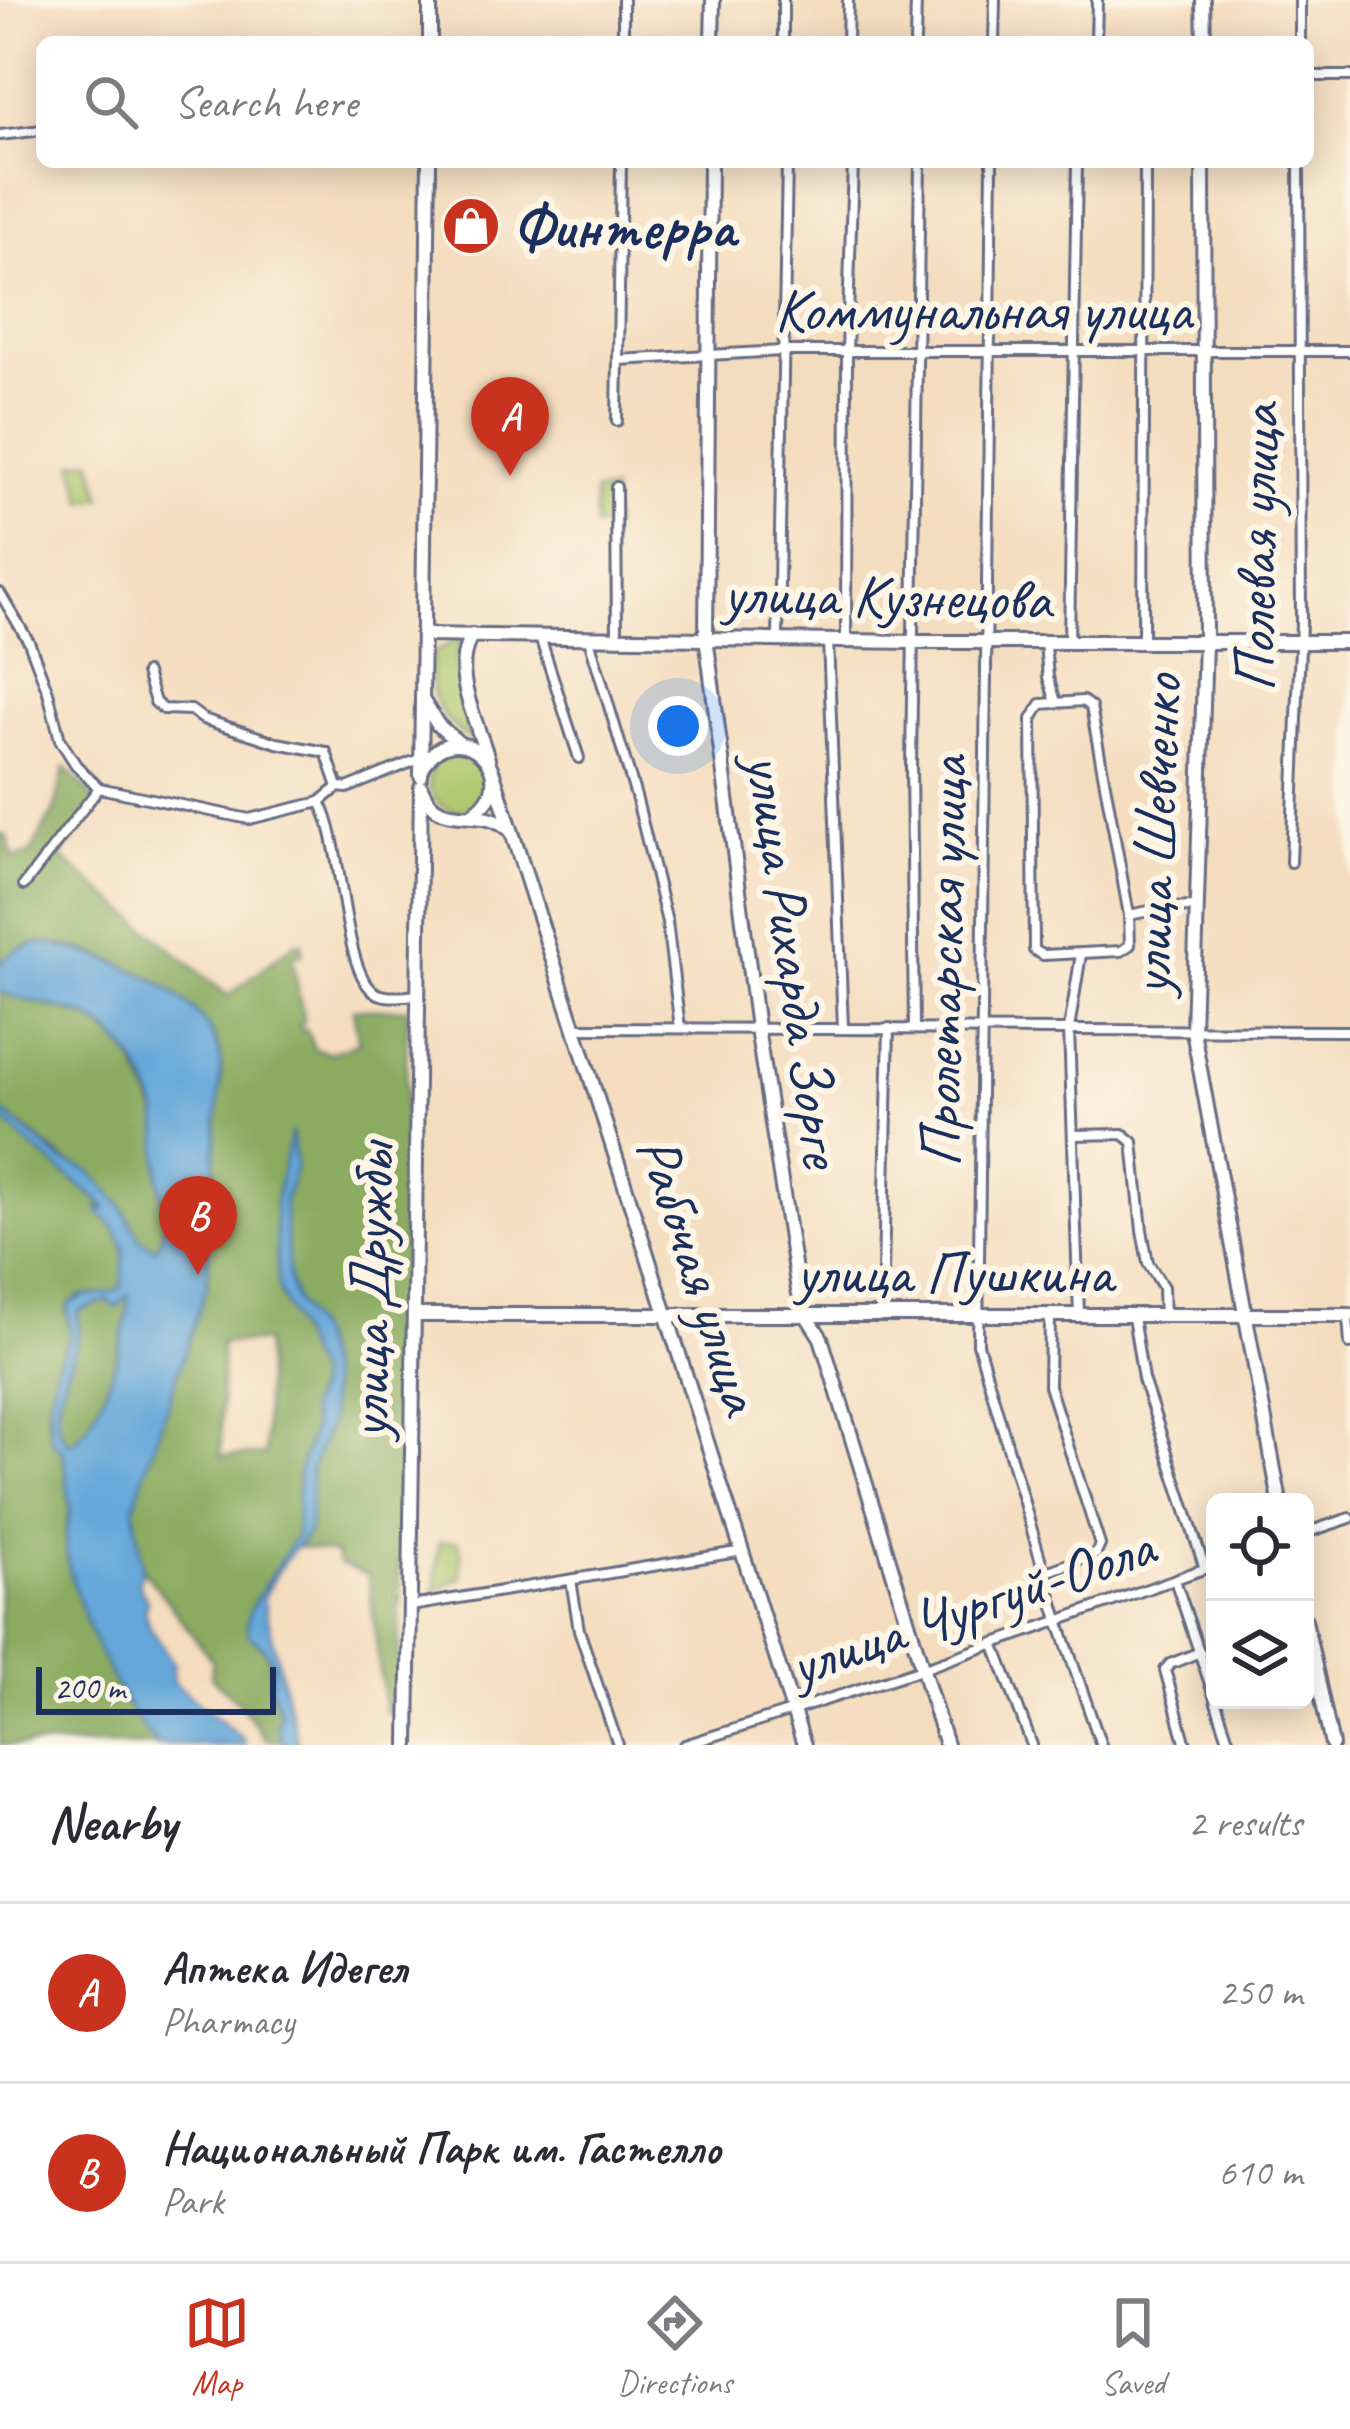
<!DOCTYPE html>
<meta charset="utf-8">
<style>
body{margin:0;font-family:Caveat,sans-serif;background:#f7f7f7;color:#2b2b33}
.controls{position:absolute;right:36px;bottom:36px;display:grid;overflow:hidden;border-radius:18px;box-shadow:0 6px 30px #0003}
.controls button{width:108px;height:108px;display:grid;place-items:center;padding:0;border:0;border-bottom:3px solid #e1e1e2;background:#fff;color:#2b2b33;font:60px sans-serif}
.scale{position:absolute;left:36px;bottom:30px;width:240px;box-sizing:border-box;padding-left:12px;border:6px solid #1b2f5e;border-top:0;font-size:33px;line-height:42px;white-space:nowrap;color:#1b2f5e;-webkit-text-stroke:9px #fcf5e5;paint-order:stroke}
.you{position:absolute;left:678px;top:726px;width:42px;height:42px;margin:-30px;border:9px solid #fff;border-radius:50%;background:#1a73e8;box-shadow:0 0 0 18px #1a73e833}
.badge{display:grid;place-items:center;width:78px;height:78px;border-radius:50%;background:#c8321e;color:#fff;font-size:39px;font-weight:700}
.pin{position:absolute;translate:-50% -99px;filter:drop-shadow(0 3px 6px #0008)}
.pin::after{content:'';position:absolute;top:63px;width:42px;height:36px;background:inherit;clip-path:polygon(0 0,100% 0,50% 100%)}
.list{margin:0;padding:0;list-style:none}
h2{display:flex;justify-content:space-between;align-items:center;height:156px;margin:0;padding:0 48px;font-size:51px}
h2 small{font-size:39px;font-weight:400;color:#7c7c81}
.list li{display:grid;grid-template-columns:78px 1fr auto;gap:36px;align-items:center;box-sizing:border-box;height:180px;padding:0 48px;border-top:3px solid #e1e1e2}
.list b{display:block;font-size:45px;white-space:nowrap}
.list p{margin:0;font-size:39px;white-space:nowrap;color:#7c7c81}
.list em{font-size:39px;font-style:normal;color:#7c7c81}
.icon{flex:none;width:66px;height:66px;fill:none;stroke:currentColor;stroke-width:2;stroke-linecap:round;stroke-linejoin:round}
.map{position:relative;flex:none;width:1350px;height:1745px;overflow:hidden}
.search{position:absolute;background:#fff;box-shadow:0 6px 30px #0003;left:36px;right:36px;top:36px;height:132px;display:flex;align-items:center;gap:30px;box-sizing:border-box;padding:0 42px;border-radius:18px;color:#7c7c81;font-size:45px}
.sheet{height:516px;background:#fff}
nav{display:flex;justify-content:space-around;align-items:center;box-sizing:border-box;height:168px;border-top:3px solid #e1e1e2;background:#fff;font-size:33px;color:#7c7c81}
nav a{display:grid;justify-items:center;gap:6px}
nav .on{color:#c8321e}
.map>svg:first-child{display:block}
</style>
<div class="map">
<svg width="1350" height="1745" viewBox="0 0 1350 1745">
<rect width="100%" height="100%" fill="#fcf5e5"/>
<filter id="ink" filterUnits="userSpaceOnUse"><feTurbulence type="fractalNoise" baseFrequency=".00833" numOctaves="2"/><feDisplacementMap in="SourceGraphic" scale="24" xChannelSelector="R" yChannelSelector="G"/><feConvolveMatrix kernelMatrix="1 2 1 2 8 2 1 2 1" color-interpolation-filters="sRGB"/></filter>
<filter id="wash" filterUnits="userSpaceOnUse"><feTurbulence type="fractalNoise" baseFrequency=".004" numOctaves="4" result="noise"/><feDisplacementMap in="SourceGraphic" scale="48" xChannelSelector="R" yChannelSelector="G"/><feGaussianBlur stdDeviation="2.7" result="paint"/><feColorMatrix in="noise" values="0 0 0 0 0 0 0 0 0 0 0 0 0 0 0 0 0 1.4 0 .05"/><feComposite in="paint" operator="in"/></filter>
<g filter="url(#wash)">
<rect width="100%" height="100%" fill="#f4dcbe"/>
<g fill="#aec66c" stroke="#647a65" stroke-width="3">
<path d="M92 459 102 497 84 502 74 463Z"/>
<path d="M612 491 613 526 595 527 594 492Z"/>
<path d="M463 636 454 658 479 744C440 724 425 697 434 653Z"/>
<circle cx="458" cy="782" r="29"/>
<path d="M439 1542H457L461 1550V1577L435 1591Z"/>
</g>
<g fill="#8aab60" stroke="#526d5f" stroke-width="3" fill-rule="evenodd">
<path d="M65 767 99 802 61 857 228 996 295 943H302L303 954 292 958 304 1022 299 1025 301 1030H307L314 1049 330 1053 359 1043 353 1009H407L398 1711 385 1713 368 1575 340 1565 335 1553 298 1547 309 1531 311 1468 330 1422 329 1382 318 1336 296 1301 289 1280 284 1201 296 1166 292 1135 275 1203 278 1287 316 1375V1390L311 1398 313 1428 299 1475 296 1535 250 1609 255 1641C280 1659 266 1685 281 1710L277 1727 282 1741 266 1739 239 1702 211 1677 212 1660 142 1568 134 1508 216 1119C218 1097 226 1067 218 1045 201 996 91 941 40 943 24 944 12 953 0 963V833L7 837 13 858 30 854 55 808ZM265 1342V1455L221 1456V1343Z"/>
<path d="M0 992 88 1017 120 1043 135 1064 157 1114 165 1226 156 1249 141 1240 120 1203 0 1109Z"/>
<path d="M0 1115 26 1142 105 1206V1210L99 1207C104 1219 112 1223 118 1234 128 1253 123 1268 123 1287L109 1294 79 1296 66 1309C68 1320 72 1329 69 1339 58 1372 30 1424 64 1451L70 1508 66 1533 73 1576 125 1703 158 1745H0Z"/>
<path d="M128 1292C131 1326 99 1430 70 1444 38 1418 75 1362 79 1331 80 1324 78 1317 78 1311L104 1301 119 1307Z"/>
</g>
<g fill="#66a8da" stroke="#406c9c" stroke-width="3" fill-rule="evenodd">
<path d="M39 943C105 952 209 988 221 1062L207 1286 140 1486 134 1508 142 1568 138 1585 147 1600 144 1611 150 1627 173 1663V1682L243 1739 245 1745H158C121 1710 62 1586 66 1534 67 1525 71 1517 70 1507 69 1488 64 1470 64 1452L51 1440 49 1403 58 1361 70 1337 68 1305C84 1291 106 1299 122 1287L124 1249 115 1228 98 1211 99 1207 105 1210V1206L26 1142 0 1115V1109L61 1160 90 1171 120 1204 141 1240 155 1249C172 1226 161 1204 159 1178 157 1157 161 1134 157 1113 149 1075 118 1028 80 1014 55 1004 26 1002 0 992V963L16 950ZM128 1295C132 1327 97 1431 70 1444 42 1421 68 1368 77 1341 80 1331 78 1320 78 1311L108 1300 116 1308Z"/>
<path d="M291 1132 296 1166 284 1201 289 1280 296 1301 318 1336 329 1382 330 1422 311 1468 309 1531 283 1563 263 1598 298 1745H284L277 1727 280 1710 270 1687 273 1663 263 1646 249 1635 247 1625 250 1610 296 1535 298 1475 313 1428 308 1408 316 1390V1375L278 1287 275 1203Z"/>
</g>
</g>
<g filter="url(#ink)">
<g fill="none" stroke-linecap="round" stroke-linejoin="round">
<defs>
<g id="street">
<path d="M623 42V0"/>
<path d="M783 42V0"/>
<path d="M847 42 848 0"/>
<path d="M915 42 916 0"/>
<path d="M994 42 995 0"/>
<path d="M1096 42 1097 0"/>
<path d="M1300 42V0"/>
<path d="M1308 76H1350"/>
<path d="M0 135 42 130"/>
<path d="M992 162 978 1344 1058 1620 1101 1745"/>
<path d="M618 360 782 351H1350"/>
<path d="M617 421 621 162"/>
<path d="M616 487 617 637"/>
<path d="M0 593 29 642 48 692 60 740 76 765 99 788 249 819 320 802 338 787"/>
<path d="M540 637 579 758"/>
<path d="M778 637 787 162"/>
<path d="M846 638 847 352 853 162"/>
<path d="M589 639 637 800 667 922 680 1028"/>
<path d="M828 640 843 1028"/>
<path d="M1045 643 1048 677 1056 702"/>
<path d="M1069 643 1077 162"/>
<path d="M1143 643 1145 162"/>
<path d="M146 673 155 702 163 709 191 710 203 719 277 743 326 752 338 787"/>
<path d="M338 787 347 788 424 757"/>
<path d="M320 802C343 841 342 965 372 990 383 1000 403 996 417 995"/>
<path d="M1291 862 1301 623 1299 162"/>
<path d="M24 885 99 788"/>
<path d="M1129 915 1130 945 1121 951 1043 955 1034 950 1032 719 1041 704 1083 701 1091 707 1129 915 1164 908 1196 907"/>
<path d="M573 1028 1350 1031"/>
<path d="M914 1028 911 765 920 162"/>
<path d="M1074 1135 1123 1134 1133 1142 1142 1230 1148 1263 1163 1287 1164 1317"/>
<path d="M882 1314 889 1028"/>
<path d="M1079 1315 1069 1029 1081 954"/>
<path d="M1348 1316 1350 1344"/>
<path d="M1133 1317 1143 1379 1205 1569"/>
<path d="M1305 1533 1350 1518"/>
<path d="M1046 1572 1096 1554 1100 1545 1049 1386 1050 1317"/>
<path d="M571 1580 579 1630 618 1745"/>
<path d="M1175 1580 1215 1699"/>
<path d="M411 1606 743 1551"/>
<path d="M994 1643 1032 1745"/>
<path d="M1215 1700 1230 1745"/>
<path d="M685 1745 922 1669 1215 1565"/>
<path d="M1186 1745 1165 1670 1170 1664 1200 1652"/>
</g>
<g id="secondary">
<path d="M1203 0 1204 42"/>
<path d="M430 42V0"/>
<path d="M712 42 713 0"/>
<path d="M710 162 706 637 757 1028 798 1290 805 1313 821 1338 946 1745"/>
<path d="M1203 162 1205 641 1193 1031 1280 1502"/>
<path d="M423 635 915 642H1350"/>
<path d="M472 635C449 671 477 721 488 759"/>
<path d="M423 701 438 725 460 744"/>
<path d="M422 770C452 706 531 776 472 814"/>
<path d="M493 773 804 1745"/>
<path d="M421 776 429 162"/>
<path d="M422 790C440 833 481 801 510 830"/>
<path d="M414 1315H1350"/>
<path d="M1305 1620 1332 1745"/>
<path d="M408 1745 421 787"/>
</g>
</defs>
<use href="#street" stroke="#676c80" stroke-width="14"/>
<use href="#secondary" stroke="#676c80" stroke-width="18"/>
<use href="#street" stroke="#fff" stroke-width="8"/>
<use href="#secondary" stroke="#fff" stroke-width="12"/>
</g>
</g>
<defs>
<symbol id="shop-disc" viewBox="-11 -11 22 22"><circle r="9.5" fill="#c8321e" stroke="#fcf5e5"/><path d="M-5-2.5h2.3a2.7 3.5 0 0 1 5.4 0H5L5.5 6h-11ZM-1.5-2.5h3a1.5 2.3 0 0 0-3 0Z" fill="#fff"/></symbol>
</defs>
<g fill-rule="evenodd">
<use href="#shop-disc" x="438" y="193" width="66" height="66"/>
</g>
<g text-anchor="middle" stroke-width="12" stroke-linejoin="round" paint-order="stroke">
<g font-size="60" font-weight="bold" fill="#1b2f5e" stroke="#fcf5e5" text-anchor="start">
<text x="513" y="247">Финтерра</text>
</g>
<g font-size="60" fill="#1b2f5e" stroke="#fcf5e5">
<text x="983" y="330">Коммунальная улица</text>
<text transform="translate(1255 548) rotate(-89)" y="21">Полевая улица</text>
<text transform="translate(887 595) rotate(1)" y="21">улица Кузнецова</text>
<text transform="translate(1154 835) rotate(-88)" y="21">улица Шевченко</text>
<text transform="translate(796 960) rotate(82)" y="21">улица Рихарда Зорге</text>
<text transform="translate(942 962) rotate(-89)" y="21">Пролетарская улица</text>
<text x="954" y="1293">улица Пушкина</text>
<text transform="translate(701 1274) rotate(72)" y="21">Рабочая улица</text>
<text transform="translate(369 1291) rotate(-89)" y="21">улица Дружбы</text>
<text transform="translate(971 1605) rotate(-19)" y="21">улица Чургуй-Оола</text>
</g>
</g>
</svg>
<div class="controls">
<button><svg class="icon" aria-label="locate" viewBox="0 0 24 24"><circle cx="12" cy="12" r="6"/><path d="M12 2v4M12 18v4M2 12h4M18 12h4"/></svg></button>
<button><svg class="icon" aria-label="layers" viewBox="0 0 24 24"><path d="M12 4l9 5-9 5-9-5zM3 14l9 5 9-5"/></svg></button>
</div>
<div class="scale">200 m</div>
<div class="you"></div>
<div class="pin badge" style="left:510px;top:476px">A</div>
<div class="pin badge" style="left:198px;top:1275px">B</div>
<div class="search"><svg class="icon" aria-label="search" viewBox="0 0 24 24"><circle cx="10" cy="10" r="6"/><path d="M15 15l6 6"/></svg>Search here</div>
</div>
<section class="sheet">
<h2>Nearby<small>2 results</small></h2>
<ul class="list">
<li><span class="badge">A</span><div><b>Аптека Идегел</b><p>Pharmacy</p></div><em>250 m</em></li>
<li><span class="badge">B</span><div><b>Национальный Парк им. Гастелло</b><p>Park</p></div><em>610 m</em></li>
</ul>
</section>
<nav>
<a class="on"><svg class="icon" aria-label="map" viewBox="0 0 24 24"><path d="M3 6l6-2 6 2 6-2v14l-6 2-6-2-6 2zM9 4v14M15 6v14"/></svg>Map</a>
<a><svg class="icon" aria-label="directions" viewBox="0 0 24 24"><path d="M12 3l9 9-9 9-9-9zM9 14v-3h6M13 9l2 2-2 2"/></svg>Directions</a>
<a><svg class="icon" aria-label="saved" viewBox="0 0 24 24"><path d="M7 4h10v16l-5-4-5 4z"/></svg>Saved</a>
</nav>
